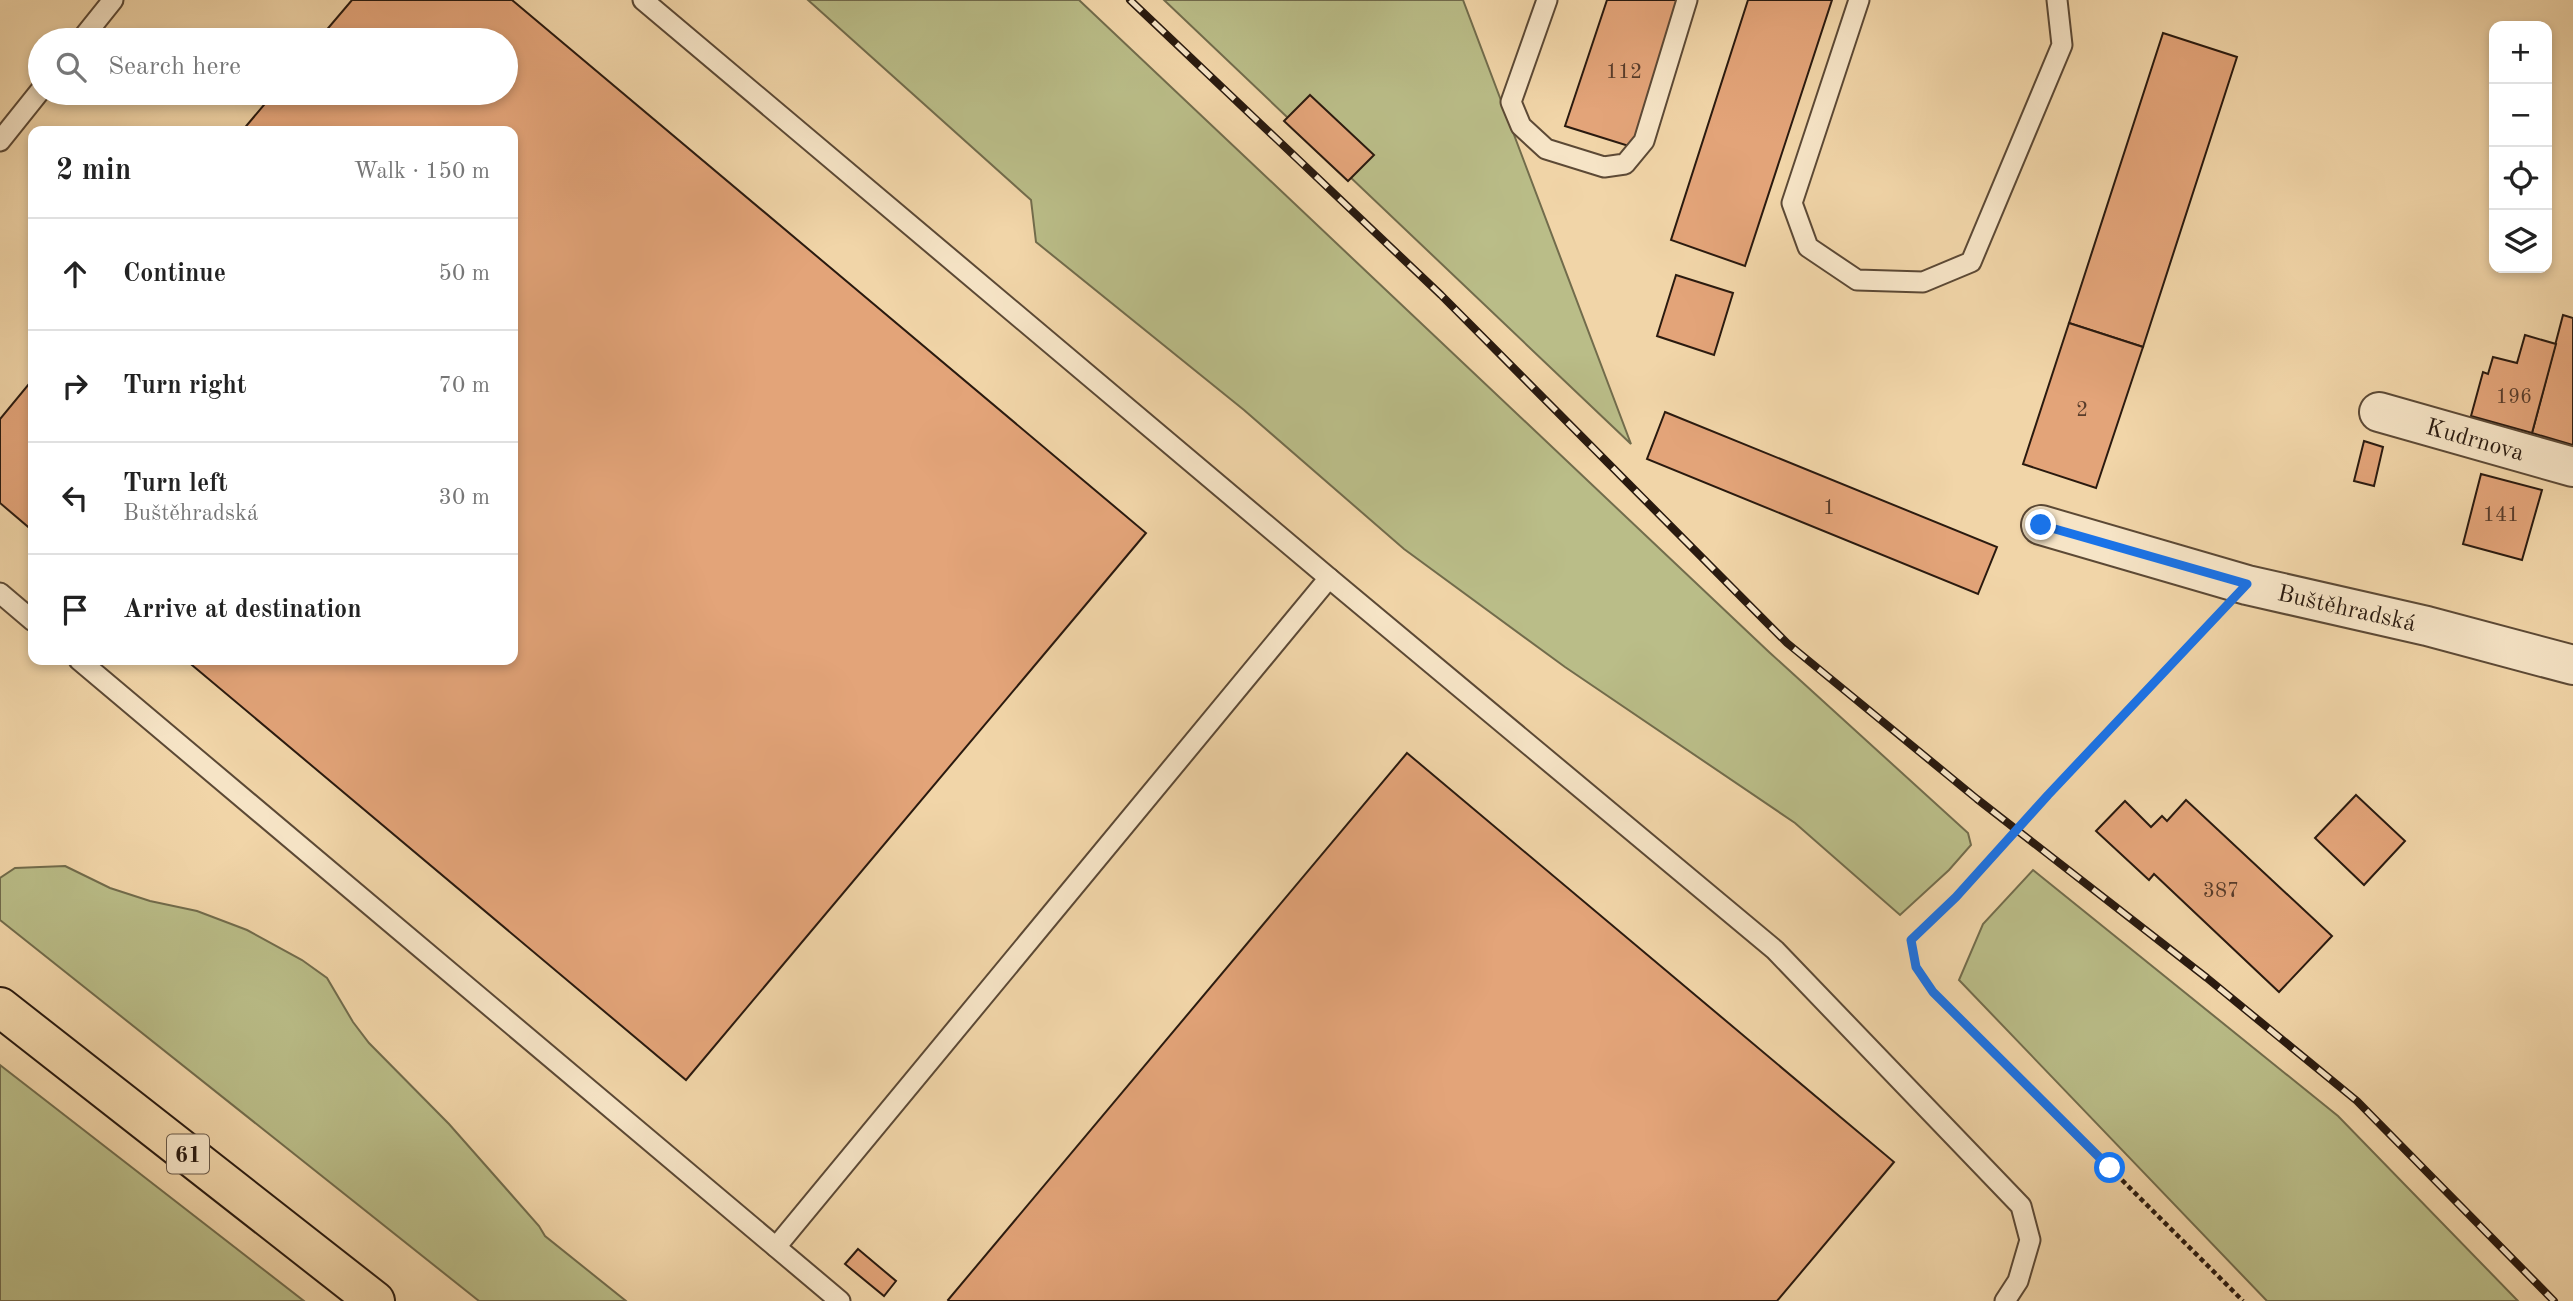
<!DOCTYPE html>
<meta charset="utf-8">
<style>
body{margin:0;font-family:"Old Standard TT",serif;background:#f2f2f2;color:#222}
.controls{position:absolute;right:21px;top:21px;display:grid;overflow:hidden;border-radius:14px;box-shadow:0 4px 10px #0003}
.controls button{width:63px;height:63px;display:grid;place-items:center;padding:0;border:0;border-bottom:2px solid #e0e0e0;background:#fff;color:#222;font:35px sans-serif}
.stop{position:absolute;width:21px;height:21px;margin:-16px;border:5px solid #1a73e8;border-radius:50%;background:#fff}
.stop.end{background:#1a73e8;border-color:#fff;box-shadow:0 2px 7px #0008}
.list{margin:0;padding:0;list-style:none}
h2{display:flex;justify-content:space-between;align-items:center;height:91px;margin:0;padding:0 28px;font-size:30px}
h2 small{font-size:23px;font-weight:400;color:#767676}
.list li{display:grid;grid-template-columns:46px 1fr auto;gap:21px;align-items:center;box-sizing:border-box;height:112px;padding:0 28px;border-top:2px solid #e0e0e0}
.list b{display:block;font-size:26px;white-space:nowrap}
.list p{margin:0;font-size:23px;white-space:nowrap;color:#767676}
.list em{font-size:23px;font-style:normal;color:#767676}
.icon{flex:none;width:38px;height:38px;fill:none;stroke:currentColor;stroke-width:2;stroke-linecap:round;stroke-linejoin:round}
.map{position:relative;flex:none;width:2573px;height:1301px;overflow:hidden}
.search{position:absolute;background:#fff;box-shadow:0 4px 10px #0003;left:28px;top:28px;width:490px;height:77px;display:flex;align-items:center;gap:18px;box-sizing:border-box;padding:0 24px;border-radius:38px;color:#767676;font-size:26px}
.panel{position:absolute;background:#fff;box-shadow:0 4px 10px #0003;left:28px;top:126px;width:490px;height:539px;border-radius:14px}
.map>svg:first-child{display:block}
</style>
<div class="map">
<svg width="2573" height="1301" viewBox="0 0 2573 1301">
<rect width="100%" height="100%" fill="#f1d5a8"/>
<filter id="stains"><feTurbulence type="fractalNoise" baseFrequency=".00286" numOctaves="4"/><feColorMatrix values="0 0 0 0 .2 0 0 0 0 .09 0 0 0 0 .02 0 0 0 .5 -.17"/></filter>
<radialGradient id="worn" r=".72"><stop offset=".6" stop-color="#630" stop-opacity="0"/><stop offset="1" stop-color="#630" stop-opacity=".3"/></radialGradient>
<g fill="#babd88" stroke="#726c4c" stroke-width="2">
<path d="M808 0H1079L1769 652 1968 833 1971 845 1949 870 1900 915 1795 823 1565 667 1404 549 1244 410 1036 242 1031 200Z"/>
<path d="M1164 0H1463L1631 444Z"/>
<path d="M65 866 110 888 150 901 197 911 247 930 302 960 327 978 353 1022 369 1043 449 1124 539 1226 545 1236 626 1301H479L0 920V878L15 868Z"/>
<path d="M2033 870 2338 1116 2518 1301H2267L1959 980 1983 924Z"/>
<path d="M0 1065 304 1301H0Z"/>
</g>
<g fill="#e3a479" stroke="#2a1a0f" stroke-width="2">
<path d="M352 0H512L1146 533 686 1080 186 660H513V131H242L274 93H506V40H318Z"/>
<path d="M1607 0H1680L1632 147 1565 126Z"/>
<path d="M1748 0H1832L1745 266 1671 240Z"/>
<path d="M2163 33 2237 57 2143 347 2069 323Z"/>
<path d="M1310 95 1374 155 1348 181 1284 121Z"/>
<path d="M1676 275 1733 293 1714 355 1657 336Z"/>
<path d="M2563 315 2573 318V445L2532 433Z"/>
<path d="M2069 323 2143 347 2096 488 2023 464Z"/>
<path d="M2525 335 2556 344 2532 433 2471 416 2483 372 2488 374 2493 357 2517 363Z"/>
<path d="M33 379V531L0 503V419Z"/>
<path d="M1665 412 1997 547 1978 594 1647 459Z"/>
<path d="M2364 441 2383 447 2374 486 2354 481Z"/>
<path d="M2481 474 2542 490 2522 560 2463 544Z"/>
<path d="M1407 753 1894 1162 1777 1301H949L948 1300Z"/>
<path d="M2356 795 2405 841 2364 885 2315 838Z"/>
<path d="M2186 800 2332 936 2279 992 2154 874 2149 880 2096 831 2125 801 2151 827 2162 816 2167 821Z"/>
<path d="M858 1249 896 1281 884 1296 845 1264Z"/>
</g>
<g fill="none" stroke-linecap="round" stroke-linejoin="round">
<defs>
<g id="service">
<path d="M643 0 1329 578 1775 950 2021 1206 2030 1240 2018 1281 2005 1301"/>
<path d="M1547 0 1511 102 1521 126 1546 149 1604 167 1625 164 1644 141 1687 0"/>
<path d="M1859 0 1792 203 1808 247 1857 280 1923 282 1971 262 2062 45 2057 0"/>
<path d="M81 40 113 0"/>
<path d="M0 141 40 91"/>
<path d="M0 593 33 621"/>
<path d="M79 660 840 1301"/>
<path d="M776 1247 1329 578"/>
</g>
<g id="minor">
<path id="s1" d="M2379 412 2573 467"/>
<path id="s2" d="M2041 525 2247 585 2427 626 2573 665"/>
</g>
<path id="primary" d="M0 1007 375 1301"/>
</defs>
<use href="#service" stroke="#5c4935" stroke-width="23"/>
<use href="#minor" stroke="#5c4935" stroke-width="42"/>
<use href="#primary" stroke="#2a1a0f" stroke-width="42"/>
<path stroke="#2a1a0f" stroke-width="4.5" stroke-dasharray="5 3.5" stroke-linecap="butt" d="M2214 620 2048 795 1956 897 1911 940 1916 967 1933 991 2243 1301"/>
<use href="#service" stroke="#f6e4c6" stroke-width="19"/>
<use href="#minor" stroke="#f6e4c6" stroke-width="38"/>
<use href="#primary" stroke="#f1d5a8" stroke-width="38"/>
<defs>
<path id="rail" d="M1130 0 1441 295 1787 643 1977 799 2207 978 2357 1101 2554 1301"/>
</defs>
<use href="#rail" stroke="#2a1a0f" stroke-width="8"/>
<use href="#rail" stroke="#f6e4c6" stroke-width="5" stroke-dasharray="16" stroke-linecap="butt"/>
</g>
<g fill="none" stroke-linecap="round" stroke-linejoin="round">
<path stroke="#1a73e8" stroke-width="9" d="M2041 525 2247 584 2048 795 1956 897 1911 940 1916 967 1933 992 2110 1168"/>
</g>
<g text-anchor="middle" stroke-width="5" stroke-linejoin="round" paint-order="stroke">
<g font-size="21" fill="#583c2a">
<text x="1624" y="78">112</text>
<text x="2514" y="403">196</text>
<text x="2082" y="416">2</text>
<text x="1829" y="514">1</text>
<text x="2501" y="521">141</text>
<text x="2221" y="897">387</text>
</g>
<rect fill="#f6e4c6" stroke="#675746" stroke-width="2" x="167" y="1134.5" width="42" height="39" rx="5"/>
<g font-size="23" font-weight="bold" fill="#2a1a0f">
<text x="188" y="1162">61</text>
</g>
<g font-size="24" fill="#2a1a0f" stroke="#f6e4c6">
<text dy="8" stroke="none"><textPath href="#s1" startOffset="100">Kudrnova</textPath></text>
<text dy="8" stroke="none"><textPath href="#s2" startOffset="317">Buštěhradská</textPath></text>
</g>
</g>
<rect width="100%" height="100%" filter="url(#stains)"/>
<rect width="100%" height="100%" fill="url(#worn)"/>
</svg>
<div class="controls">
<button>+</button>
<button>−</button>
<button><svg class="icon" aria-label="locate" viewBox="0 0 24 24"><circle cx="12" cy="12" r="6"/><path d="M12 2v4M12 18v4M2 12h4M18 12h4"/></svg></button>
<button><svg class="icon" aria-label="layers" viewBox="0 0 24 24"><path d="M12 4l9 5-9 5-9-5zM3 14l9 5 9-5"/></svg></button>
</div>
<div class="stop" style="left:2110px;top:1168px"></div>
<div class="stop end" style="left:2041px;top:525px"></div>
<div class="search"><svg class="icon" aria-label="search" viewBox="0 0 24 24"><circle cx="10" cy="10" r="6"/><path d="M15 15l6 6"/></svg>Search here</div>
<section class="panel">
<h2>2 min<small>Walk · 150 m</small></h2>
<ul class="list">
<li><svg class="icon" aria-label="ahead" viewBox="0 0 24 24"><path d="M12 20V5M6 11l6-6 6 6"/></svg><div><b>Continue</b></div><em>50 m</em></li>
<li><svg class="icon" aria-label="right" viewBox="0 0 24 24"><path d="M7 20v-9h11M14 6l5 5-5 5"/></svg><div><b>Turn right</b></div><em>70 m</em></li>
<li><svg class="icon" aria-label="left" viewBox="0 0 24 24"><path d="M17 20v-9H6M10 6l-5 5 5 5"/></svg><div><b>Turn left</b><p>Buštěhradská</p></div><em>30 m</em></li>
<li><svg class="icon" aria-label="arrive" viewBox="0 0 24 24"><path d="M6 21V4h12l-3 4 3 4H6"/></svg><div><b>Arrive at destination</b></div></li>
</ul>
</section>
</div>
